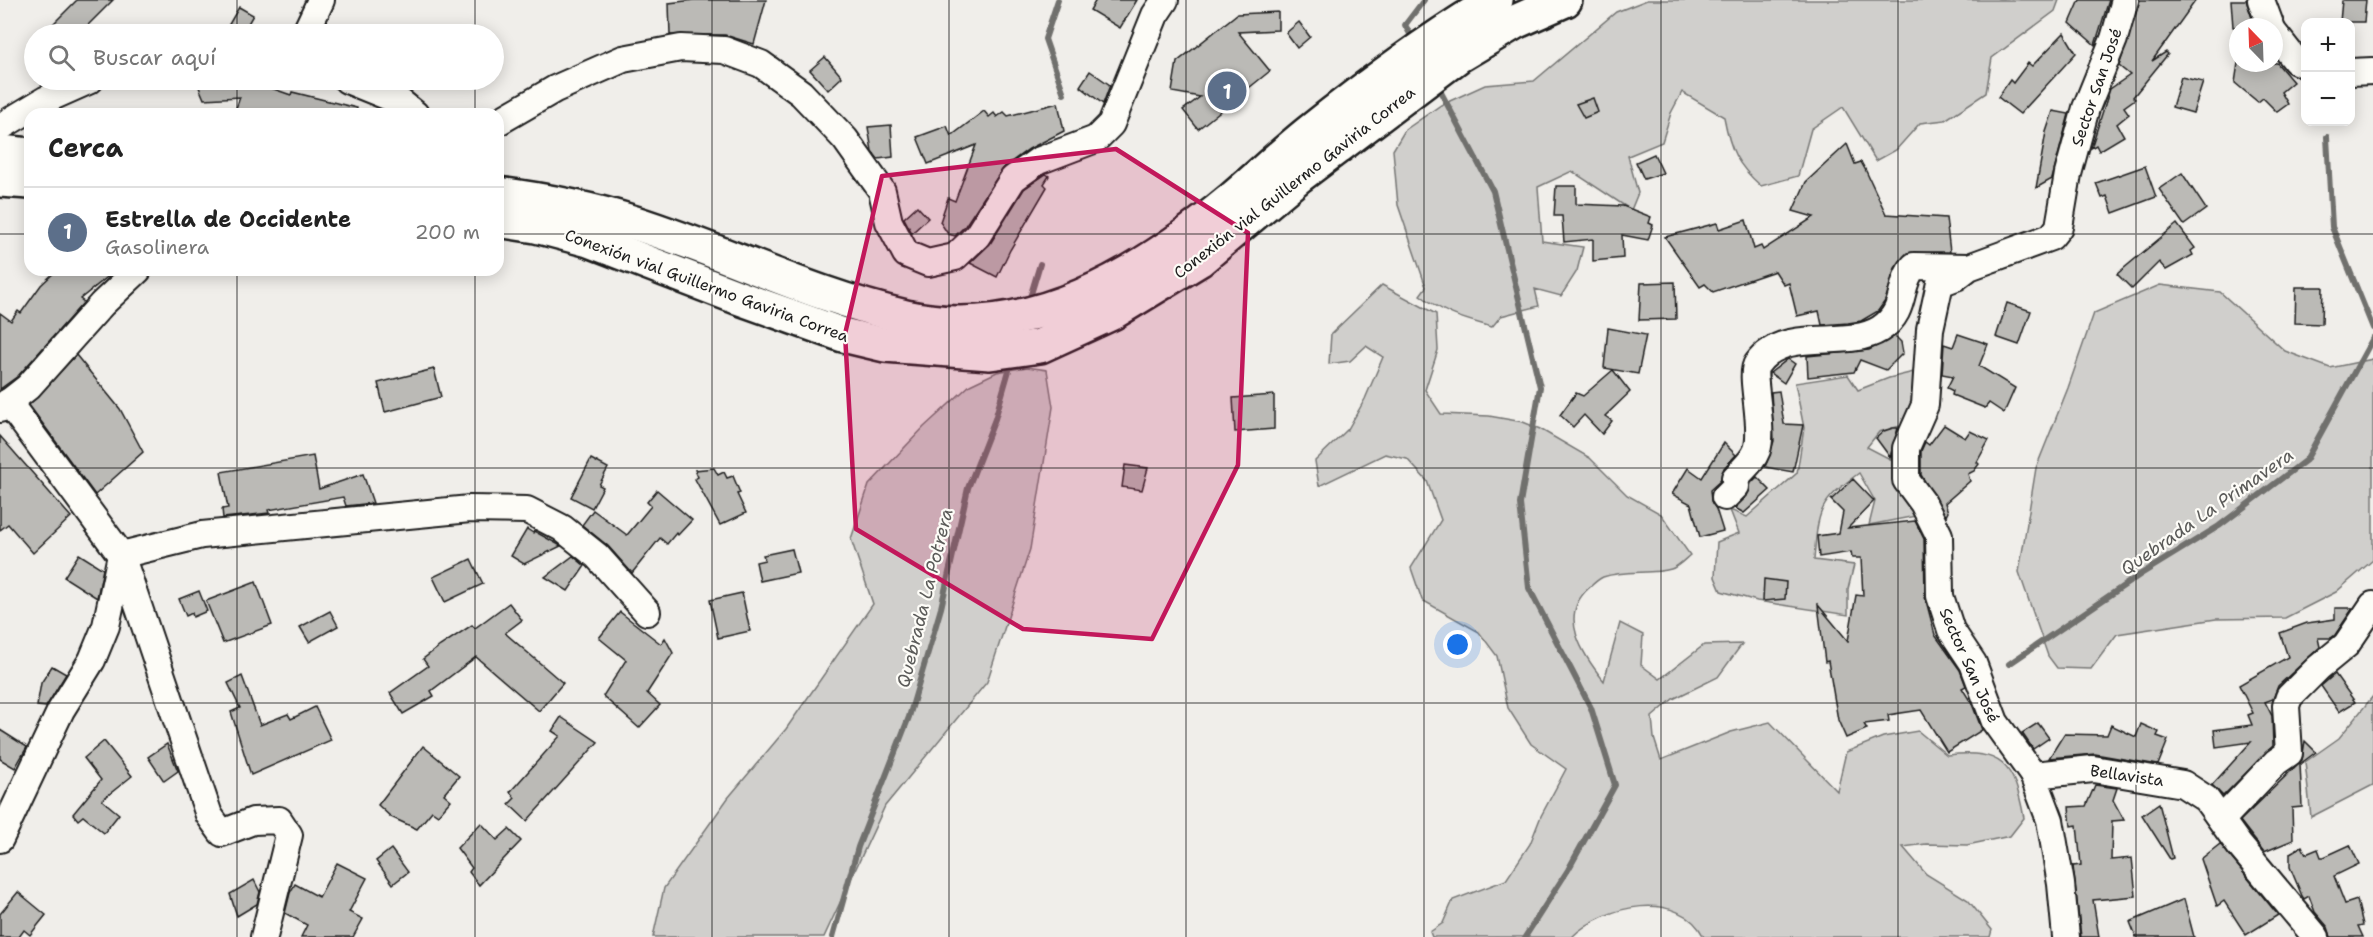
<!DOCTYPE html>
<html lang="es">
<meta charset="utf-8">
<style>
body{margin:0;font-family:"Shantell Sans",sans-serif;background:#f6f6f6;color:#222}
.controls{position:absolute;right:18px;top:18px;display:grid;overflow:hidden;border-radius:12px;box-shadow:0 3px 15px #0003}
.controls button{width:54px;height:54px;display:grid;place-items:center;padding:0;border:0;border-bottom:2px solid #e0e0e0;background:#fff;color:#222;font:30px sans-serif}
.compass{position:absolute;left:2229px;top:18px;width:54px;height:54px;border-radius:50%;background:#fff;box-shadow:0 3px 15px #0003;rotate:337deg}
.you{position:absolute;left:1458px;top:645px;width:21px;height:21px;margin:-15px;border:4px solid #fff;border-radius:50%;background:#1a73e8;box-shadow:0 0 0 9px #1a73e833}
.badge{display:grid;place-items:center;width:39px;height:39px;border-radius:50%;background:#c8321e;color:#fff;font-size:20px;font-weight:700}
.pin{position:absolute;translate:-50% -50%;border:3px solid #fff;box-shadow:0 2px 6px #0006}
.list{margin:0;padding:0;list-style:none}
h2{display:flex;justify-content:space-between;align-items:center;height:78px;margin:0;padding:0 24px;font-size:26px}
h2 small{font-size:20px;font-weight:400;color:#767676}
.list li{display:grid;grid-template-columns:39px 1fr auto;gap:18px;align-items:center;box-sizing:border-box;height:90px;padding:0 24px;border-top:2px solid #e0e0e0}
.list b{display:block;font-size:22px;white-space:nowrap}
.list p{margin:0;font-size:20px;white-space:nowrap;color:#767676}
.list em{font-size:20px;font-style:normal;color:#767676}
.icon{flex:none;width:33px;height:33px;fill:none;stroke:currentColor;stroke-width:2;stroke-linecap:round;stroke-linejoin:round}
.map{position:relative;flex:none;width:2373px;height:937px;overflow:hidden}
.search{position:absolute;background:#fff;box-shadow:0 3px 15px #0003;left:24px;top:24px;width:480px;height:66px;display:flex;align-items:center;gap:15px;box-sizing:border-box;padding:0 21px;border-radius:33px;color:#767676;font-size:22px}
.panel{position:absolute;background:#fff;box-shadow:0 3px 15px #0003;left:24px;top:108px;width:480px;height:168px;border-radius:18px}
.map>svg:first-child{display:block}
</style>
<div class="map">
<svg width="2373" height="937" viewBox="0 0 2373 937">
<rect width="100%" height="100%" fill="#f0eeea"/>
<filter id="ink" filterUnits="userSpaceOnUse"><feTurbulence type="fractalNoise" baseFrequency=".0167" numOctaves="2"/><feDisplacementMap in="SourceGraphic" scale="12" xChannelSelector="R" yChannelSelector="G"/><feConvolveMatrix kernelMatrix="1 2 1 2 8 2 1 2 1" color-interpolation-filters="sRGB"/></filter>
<g filter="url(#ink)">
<g fill="#d0cfcc" stroke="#767674" stroke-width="1.5">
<path d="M1647 0H2059L2055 11 1992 58 1986 93 1945 120 1920 123 1896 150 1876 161 1843 107 1811 129 1798 176 1761 186C1736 164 1730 149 1724 117L1682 92 1671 113 1662 142 1628 156 1638 193 1631 210 1572 171 1538 187 1542 241 1583 247 1577 271 1561 296 1535 289 1539 306 1501 316 1492 327C1461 318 1447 315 1420 295L1426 287 1398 205 1393 150 1405 130 1441 105 1485 85 1534 81 1616 12Z"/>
<path d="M1382 285 1436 314 1438 350 1425 390 1441 414 1489 416 1523 422 1540 429 1590 458 1627 495 1661 514 1690 555C1685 559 1678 567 1671 569 1651 575 1625 569 1603 577 1598 579 1593 584 1589 588 1557 616 1583 655 1604 681L1620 623 1643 635 1641 665 1660 679 1704 645 1742 644 1718 677 1673 699 1652 717 1654 738 1661 760 1731 732 1770 722 1837 791 1846 752 1883 737 1918 731 1947 755C2003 749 2014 764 2024 818L2010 836 1967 845 1926 844 1903 847 1926 874 1968 900 1992 930 1990 937H1704C1679 888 1604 905 1572 937H1432L1430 932 1443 923 1453 900 1506 880 1530 844 1541 816 1566 769 1531 744 1508 708 1497 656 1479 632 1422 600 1411 568 1441 520 1427 481 1407 459 1385 454 1319 486 1315 461 1348 429 1365 399 1383 357 1366 346 1350 361 1329 364 1331 334Z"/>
<path d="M2160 285 2220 292 2285 351 2330 368 2373 359V560L2336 592 2285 618 2216 619 2117 634 2091 669 2057 668 2048 656 2019 572 2036 468 2068 388 2094 313Z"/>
<path d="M1027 367 1047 370 1053 407 1030 549 987 682 885 806 824 937H653L664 888 728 798 786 729 873 604 851 539 869 485 924 427 970 385 997 372Z"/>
<path d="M1922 370 1911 423 1879 432 1867 447 1896 462 1921 515 1869 525 1875 501 1859 473C1818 503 1818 510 1814 560L1854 565 1848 589V615L1757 601 1721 591 1715 577 1717 542 1739 533 1730 510 1747 517 1797 473 1804 428 1795 383 1848 375 1858 390 1889 378Z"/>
<path d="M2373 696V785L2311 817 2305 762 2339 738Z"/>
</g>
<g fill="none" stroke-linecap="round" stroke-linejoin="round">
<g stroke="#706f6d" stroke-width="6">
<path d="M1058 0 1045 39 1064 94"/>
<path d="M1414 41 1405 25 1424 0"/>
<path d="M1437 85 1493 191 1540 387 1520 504 1529 588 1591 708 1615 785 1568 870 1525 937"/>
<path d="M2327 137 2332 227 2373 328"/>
<path d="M1028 304 1040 264"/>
<path d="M2009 664 2141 574 2219 526 2306 460 2373 338"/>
<path d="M833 937 858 847 909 717 941 608 968 488 995 419 1012 360"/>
</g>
</g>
<g fill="#bbbab6" stroke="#1c1c1c" stroke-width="1.5">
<path d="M77 0H113L79 34H43Z"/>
<path d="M694 0H766L754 44 725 35H670L669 3Z"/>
<path d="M1096 0H1137L1120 28 1090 10Z"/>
<path d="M2080 0H2109L2095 45 2070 23Z"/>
<path d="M2140 0H2196L2152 61 2166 52 2168 54 2133 97 2135 99 2124 107 2129 114 2117 124 2124 136 2099 151 2096 145 2091 148 2110 89 2130 75 2119 66Z"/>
<path d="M2231 0H2246L2255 27H2233Z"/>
<path d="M2342 0H2366L2364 22H2340Z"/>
<path d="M239 7 253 15 242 34 228 26Z"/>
<path d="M1278 12V30L1238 32 1270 71 1198 129 1183 110 1200 97 1172 92 1177 62 1237 14Z"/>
<path d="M1299 22 1310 37 1297 48 1286 33Z"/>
<path d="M2064 33 2076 53 2020 114 1998 97 2010 80 2013 83 2028 63 2032 66Z"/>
<path d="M825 57 842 77 828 90 810 70Z"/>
<path d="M2238 63H2277L2293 82 2281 92 2288 104 2277 112 2263 98 2258 102 2235 83Z"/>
<path d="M1090 71 1110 85 1103 104 1080 86Z"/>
<path d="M2181 77 2203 82 2193 113 2172 107Z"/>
<path d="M196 80H248L291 95 292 92 357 108 356 114H234L240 97 204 99Z"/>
<path d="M1593 98 1598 112 1584 118 1576 104Z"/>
<path d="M1058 103 1064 131 1029 149 1004 167 965 226 955 236 948 234 940 222 948 198 955 201 976 145 928 164 917 137 947 126 951 136 984 111 989 117 994 113 997 117 1004 112 1008 116Z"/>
<path d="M2053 111 2069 114 2052 179 2036 188 2046 132Z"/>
<path d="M891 125 893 157 878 159 872 151 868 127Z"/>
<path d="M1847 144 1855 164 1861 162 1866 171 1886 214 1946 218 1950 252 1907 253 1895 268 1885 301 1878 311 1861 321 1848 323 1822 325 1819 311 1797 316 1789 283 1784 285 1775 271 1713 292 1705 284 1700 287 1665 237 1717 223 1719 229 1746 220 1754 249 1761 246 1763 250 1814 217 1793 211 1806 182Z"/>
<path d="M1654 154 1663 173 1644 179 1636 162Z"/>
<path d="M2145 166 2156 197 2113 213 2107 196 2102 198 2096 183Z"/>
<path d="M2182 173 2206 209 2184 225 2159 189Z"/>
<path d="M1046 174 1049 176 1044 184 1047 187 1010 250 997 277 970 263 990 244 1024 189Z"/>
<path d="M1556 186H1576V204L1623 206 1651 217 1649 223 1653 225 1648 240 1622 235 1623 258 1593 261V239L1564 242 1562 216H1554Z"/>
<path d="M917 206 928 218 912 233 904 218Z"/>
<path d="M2177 224 2195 248 2191 251 2193 255 2166 270 2159 262 2132 289 2117 274Z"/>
<path d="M57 270H116L80 299 84 302 18 376 0 389V313L11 321 18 311 21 313 41 285Z"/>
<path d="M1675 282 1676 319 1639 320 1641 283Z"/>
<path d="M2296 287H2323L2322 324 2295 323Z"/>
<path d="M2007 303 2031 311 2019 345 1996 337Z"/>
<path d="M1608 328 1646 335 1638 374 1604 368Z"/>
<path d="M1958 334 1988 344 1979 366 2015 388 2004 413 1989 403 1985 408 1952 395 1953 391 1947 388 1953 376 1942 374 1944 344 1953 347Z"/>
<path d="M1895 336 1901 342 1903 353 1886 370 1860 360 1854 372 1808 377 1807 356 1869 350Z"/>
<path d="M76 355 120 409 143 452 95 495 29 405Z"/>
<path d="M1788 359 1795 364 1784 383 1770 373Z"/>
<path d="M434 369 441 397 385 412 378 383Z"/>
<path d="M1613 370 1630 392 1605 416 1612 421 1602 434 1584 415 1573 427 1560 415 1576 393 1583 396Z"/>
<path d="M1779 391 1784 424 1803 425 1793 472 1765 467 1774 441 1771 392Z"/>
<path d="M1274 395V429L1235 432 1233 398Z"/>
<path d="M1944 425 1965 438 1970 431 1989 440 1977 462 1979 464 1974 471 1968 474 1970 481 1945 503 1948 512 1946 516 1921 475V451L1925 442 1929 445Z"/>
<path d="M1893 428H1898L1890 457 1876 438 1884 431Z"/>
<path d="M0 436 71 517 33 553 8 524 0 530Z"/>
<path d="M1724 443 1736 455 1724 468 1720 481 1710 490 1711 501 1716 509 1723 531 1700 537 1691 504 1672 494 1688 468 1702 478Z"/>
<path d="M313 456 319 489 363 474 373 503 346 506 343 497 268 510 269 513 223 518 222 509 228 508 221 472Z"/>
<path d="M591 459 608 468 599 485 603 487 592 508 571 497Z"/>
<path d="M1125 465 1148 468 1142 490 1122 487Z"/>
<path d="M714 468 718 475 724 472 727 478 733 476 740 493 737 494 746 513 720 525 695 479 698 477 695 470Z"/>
<path d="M1757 477 1770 490 1744 513 1735 508 1747 496 1751 483Z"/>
<path d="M1853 479 1874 501 1848 528 1915 521 1924 539 1925 597 1935 635 1960 670 1966 686 1962 688 1972 704 1982 730 1947 752 1921 710 1888 715 1889 721 1864 724 1867 729 1846 738 1838 720 1828 661 1825 662 1818 605 1848 641 1856 595 1863 596 1861 558H1852L1851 552 1819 557 1817 536 1839 533 1843 512 1831 500Z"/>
<path d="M657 490 692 520 678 535 676 533 667 544 660 538 632 573 608 546 582 525 593 510 627 535 651 506 647 502Z"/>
<path d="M527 529 533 533 534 531 561 546 524 564 511 556Z"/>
<path d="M792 549 798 573 760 581 756 562 765 560 763 555Z"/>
<path d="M79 554 103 569 97 598 64 577Z"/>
<path d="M573 556 585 566 568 591 545 577Z"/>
<path d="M471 559 483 584 445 602 433 577Z"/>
<path d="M1764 579 1786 582 1785 599 1763 601Z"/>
<path d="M256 582 272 625 223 643 206 601Z"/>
<path d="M199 591 207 611 193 617 192 613 186 616 179 599Z"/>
<path d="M742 593 750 631 718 638 710 600Z"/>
<path d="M509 603 522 620 505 633 563 683 539 711 476 657 431 691 434 696 403 714 390 693 428 666 423 659 440 646 472 625 475 628Z"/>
<path d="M2335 608H2353L2335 635 2331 638H2318L2320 647 2278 686 2273 699 2265 702 2272 716 2273 746 2223 796 2212 785 2251 742 2216 747 2214 730 2252 725 2248 715 2253 713 2239 685 2288 657 2280 633 2307 623 2335 619Z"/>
<path d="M330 611 338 626 309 642 300 627Z"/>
<path d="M620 612 661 644 665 638 673 653 647 693 660 705 639 728 603 696 626 660 599 638Z"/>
<path d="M52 666 66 674 46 707 37 706 41 683Z"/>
<path d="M2335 674 2355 702 2339 712 2321 686Z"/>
<path d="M242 676 260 725 288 714 291 719 315 707 331 740 251 775 231 712 240 708 228 683Z"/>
<path d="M561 717 598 742 527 821 509 804 515 798 510 792 560 736 552 731Z"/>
<path d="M2038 723 2049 738 2033 749 2022 733Z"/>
<path d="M2141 724 2159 732 2157 736 2168 740 2158 765 2095 754 2049 758 2064 734 2107 735 2111 725 2136 737Z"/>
<path d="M0 730 27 747 15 768 0 759Z"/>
<path d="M104 741 132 776 102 800 119 814 104 833 83 816 78 820 73 814 101 780 84 758Z"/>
<path d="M2305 741 2316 752 2300 764 2302 807 2292 808 2293 840 2264 852 2240 821 2302 760Z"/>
<path d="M167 744 178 771 164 781 148 757Z"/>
<path d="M423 746 459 776 444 794 451 800 438 815 432 811 417 829 391 817 378 805Z"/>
<path d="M2095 785 2117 788 2113 800 2124 820 2112 821 2111 860 2132 858 2136 896 2093 900 2099 937H2081L2073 866 2081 865 2077 825 2071 826 2069 807 2086 806Z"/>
<path d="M2159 803 2173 858 2170 859 2142 815Z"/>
<path d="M481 823 497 840 509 829 521 841 479 885 469 872 472 868 457 848Z"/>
<path d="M2220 844 2278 915 2246 935 2224 901 2217 906 2201 859Z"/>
<path d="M2350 845 2359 864 2334 876 2345 904 2357 900 2363 925 2358 926 2363 937H2331L2328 927 2315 912 2309 896 2304 899 2302 896 2290 867V853L2302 846 2306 854 2318 849 2321 857H2324Z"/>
<path d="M391 849 408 872 393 884 376 861Z"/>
<path d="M337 863 367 878 349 912 363 919 353 937H301L307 925 285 913 290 893 295 884 319 897Z"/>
<path d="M254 880 260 892 257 904 237 916 230 894Z"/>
<path d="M18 892 46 915 30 935 24 930 19 937H0V914Z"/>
<path d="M2184 899 2194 937H2136L2130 922Z"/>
</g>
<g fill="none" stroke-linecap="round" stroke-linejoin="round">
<defs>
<g id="minor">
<path d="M2261 0 2271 27"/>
<path d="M2274 33 2296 61 2306 65"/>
<path d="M305 34 321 0"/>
<path d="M2350 72 2373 71"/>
<path d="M347 80 399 101 415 114"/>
<path d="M498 122 555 89 623 59 681 48 724 50 761 64 801 93 845 139 882 191 889 222 906 254 928 263 955 257 977 236 1013 179 1038 161 1096 139 1111 124 1155 15 1165 0"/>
<path d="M0 127 45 100 90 80"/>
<path d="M8 402 121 555 209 815 222 833 253 821 279 820 289 835 264 937"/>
<path d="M0 409 28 387 102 304 138 270"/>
<path d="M1725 497 1736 486 1735 478C1743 469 1753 461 1757 450 1765 427 1749 375 1757 364 1786 324 1845 351 1880 329 1908 311 1897 285 1914 266L1968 267"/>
<path d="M2033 775 1995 722 1973 663 1951 630 1940 596 1939 535 1923 503 1906 480V448L1925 405 1930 329 1940 283 1956 277 1969 267 2051 237 2059 227 2068 174 2086 108 2114 39 2125 0"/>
<path d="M2222 819 2276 762 2289 753 2286 706 2289 697 2318 668 2346 645 2373 605"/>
<path d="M0 839 61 710 92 660 106 626 121 555 202 535 470 509 527 510 562 528 597 556 647 612"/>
<path d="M2066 937 2061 884 2050 820 2033 775 2093 769 2183 784 2206 799 2239 845 2316 937"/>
</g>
<g id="highway">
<path d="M0 152 30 155"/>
<path d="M0 180 30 182"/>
<path d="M498 194C544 200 591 209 635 223 726 252 813 296 906 317 1028 344 1142 274 1232 199 1258 177 1282 154 1308 133 1368 85 1430 39 1496 0"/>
<path d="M498 220 536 226 589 240 737 297 843 335 885 345 990 353 1040 346 1112 313 1199 260 1299 176 1458 56 1515 22 1565 0"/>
</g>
</defs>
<use href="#minor" stroke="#1c1c1c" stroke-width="30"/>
<use href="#highway" stroke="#1c1c1c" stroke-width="38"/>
<use href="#minor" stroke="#fdfcf7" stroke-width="26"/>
<use href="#highway" stroke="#fdfcf7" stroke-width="33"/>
</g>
</g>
<path fill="#c2185b" fill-opacity="0.2" stroke="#c2185b" stroke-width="4.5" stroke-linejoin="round" d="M1116 149 1248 233 1238 465 1152 639 1023 629 856 529 845 334 882 176Z"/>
<path fill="none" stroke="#1c1c1c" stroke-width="1.5" stroke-opacity="0.55" d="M237 0V34M475 0V34M712 0V937M949 0V937M1186 0V937M1424 0V937M1661 0V937M1898 0V937M2136 0V937M237 80V114M475 80V114M0 234H30M498 234H2373M237 270V937M475 270V937M0 468H2373M0 703H2373"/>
<g text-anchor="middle" stroke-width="4.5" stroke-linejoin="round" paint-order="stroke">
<g font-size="16" fill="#1c1c1c" stroke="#fdfcf7">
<text transform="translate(2096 87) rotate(-71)" y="6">Sector San José</text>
<text transform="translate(1294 182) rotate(-38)" y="6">Conexión vial Guillermo Gaviria Correa</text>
<text transform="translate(707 285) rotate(20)" y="6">Conexión vial Guillermo Gaviria Correa</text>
<text transform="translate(1970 665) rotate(66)" y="6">Sector San José</text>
<text transform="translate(2127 775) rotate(8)" y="6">Bellavista</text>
</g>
<g font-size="18" font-style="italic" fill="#5b5b59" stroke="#fdfcf7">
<text transform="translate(2207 512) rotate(-35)" y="6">Quebrada La Primavera</text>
<text transform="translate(925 598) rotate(-76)" y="6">Quebrada La Potrera</text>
</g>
</g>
</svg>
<div class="controls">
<button>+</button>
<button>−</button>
</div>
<svg class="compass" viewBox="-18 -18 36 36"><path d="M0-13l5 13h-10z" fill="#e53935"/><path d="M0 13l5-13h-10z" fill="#767676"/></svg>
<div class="you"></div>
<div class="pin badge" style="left:1227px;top:91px;background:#5c6f8a">1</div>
<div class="search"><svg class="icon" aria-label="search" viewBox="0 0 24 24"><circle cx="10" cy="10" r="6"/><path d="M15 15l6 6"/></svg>Buscar aquí</div>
<section class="panel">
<h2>Cerca<small></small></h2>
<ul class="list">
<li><span class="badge" style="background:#5c6f8a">1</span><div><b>Estrella de Occidente</b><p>Gasolinera</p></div><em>200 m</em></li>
</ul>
</section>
</div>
